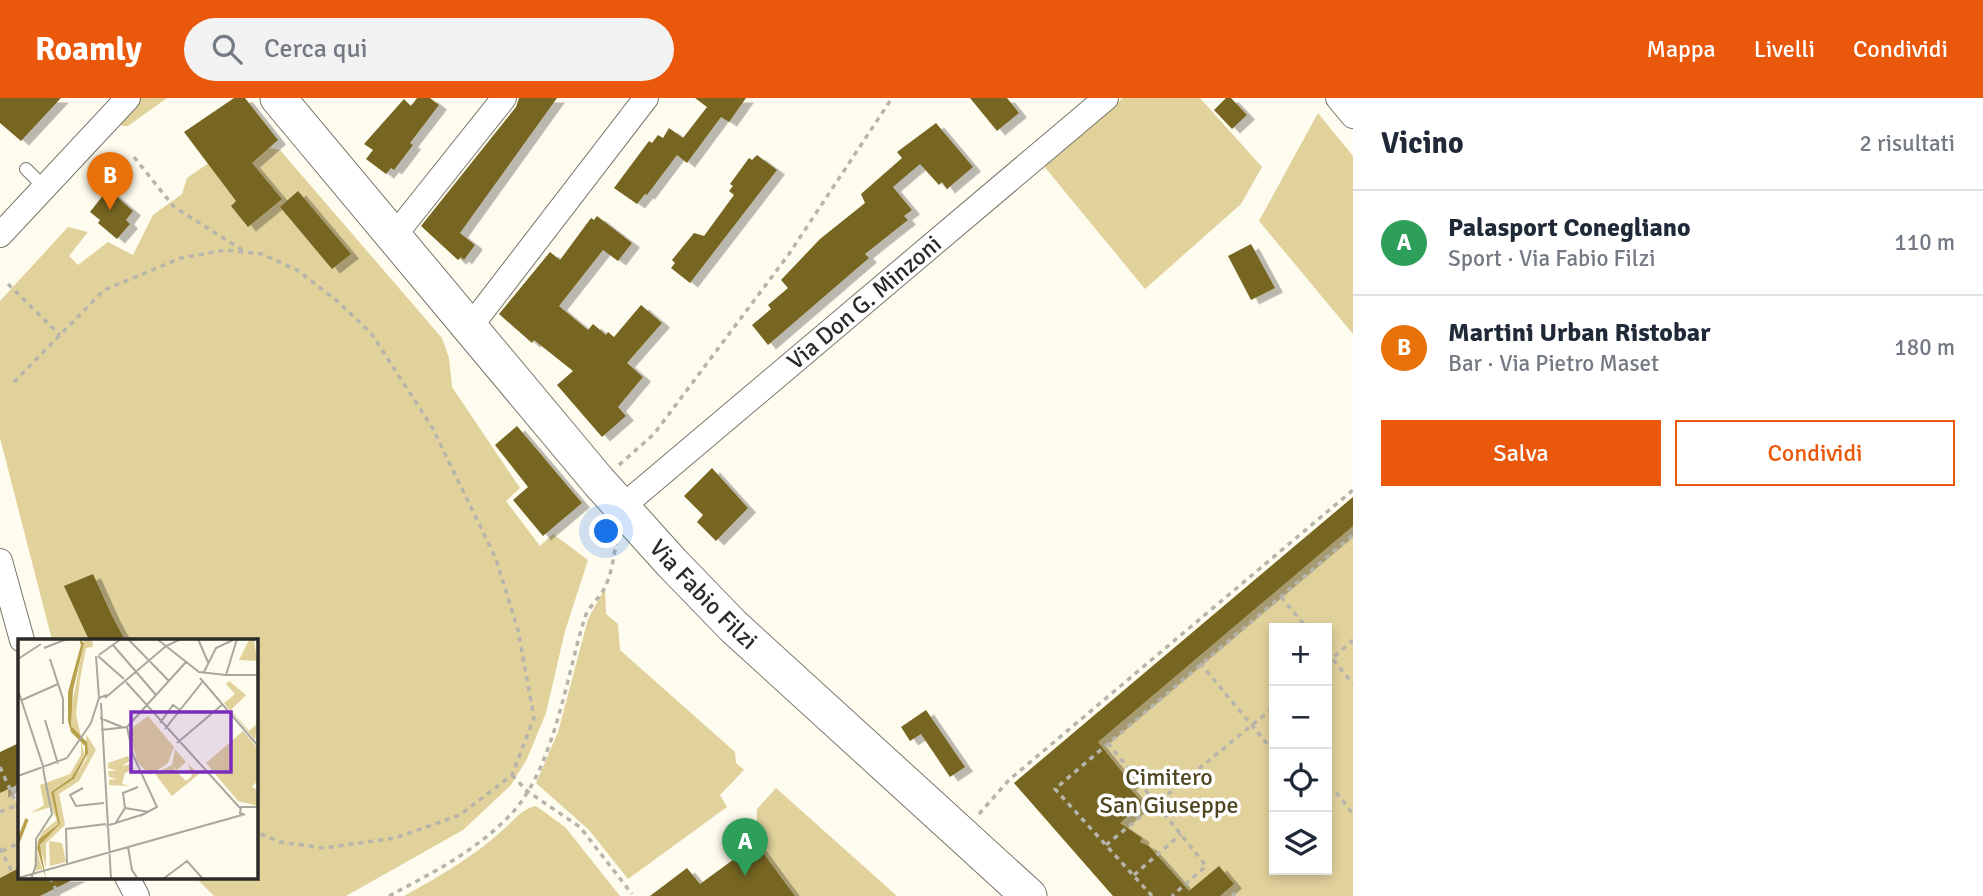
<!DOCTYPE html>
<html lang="it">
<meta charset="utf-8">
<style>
body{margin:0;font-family:Signika,sans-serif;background:#f2f2f3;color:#1f2937}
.controls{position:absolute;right:21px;bottom:21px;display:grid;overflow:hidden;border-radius:0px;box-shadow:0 4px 10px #0003}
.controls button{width:63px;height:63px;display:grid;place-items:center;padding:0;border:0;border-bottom:2px solid #e0e1e3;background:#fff;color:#1f2937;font:35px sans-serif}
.you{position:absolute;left:607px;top:434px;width:24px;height:24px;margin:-18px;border:5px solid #fff;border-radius:50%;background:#1a73e8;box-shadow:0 0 0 10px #1a73e833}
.badge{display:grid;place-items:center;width:46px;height:46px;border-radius:50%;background:#ea580c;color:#fff;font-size:23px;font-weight:700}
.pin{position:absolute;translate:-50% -58px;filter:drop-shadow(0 2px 4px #0008)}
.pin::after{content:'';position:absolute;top:37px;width:24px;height:21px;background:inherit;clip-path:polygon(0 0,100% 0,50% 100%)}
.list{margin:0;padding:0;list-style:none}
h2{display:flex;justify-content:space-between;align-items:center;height:91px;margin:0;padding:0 28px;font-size:30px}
h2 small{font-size:23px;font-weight:400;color:#747a83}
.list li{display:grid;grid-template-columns:46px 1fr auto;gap:21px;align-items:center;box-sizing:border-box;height:105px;padding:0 28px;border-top:2px solid #e0e1e3}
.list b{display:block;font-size:26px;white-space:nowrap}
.list p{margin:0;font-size:23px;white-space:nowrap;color:#747a83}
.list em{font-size:23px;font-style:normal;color:#747a83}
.actions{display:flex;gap:14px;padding:21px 28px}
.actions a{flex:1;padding:16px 0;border:2px solid #ea580c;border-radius:0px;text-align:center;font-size:24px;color:#ea580c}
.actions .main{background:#ea580c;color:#fff}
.icon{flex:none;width:38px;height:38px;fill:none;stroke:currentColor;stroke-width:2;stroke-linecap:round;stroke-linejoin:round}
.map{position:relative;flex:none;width:1353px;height:798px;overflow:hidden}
header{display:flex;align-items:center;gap:42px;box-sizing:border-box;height:98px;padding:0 35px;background:#ea580c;color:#fff}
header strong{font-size:33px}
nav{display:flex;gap:38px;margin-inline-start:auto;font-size:24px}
.search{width:490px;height:63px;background:#f2f2f3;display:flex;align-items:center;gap:18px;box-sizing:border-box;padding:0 24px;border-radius:38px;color:#747a83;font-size:26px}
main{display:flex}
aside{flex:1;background:#fff}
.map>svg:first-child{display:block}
</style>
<header>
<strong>Roamly</strong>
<div class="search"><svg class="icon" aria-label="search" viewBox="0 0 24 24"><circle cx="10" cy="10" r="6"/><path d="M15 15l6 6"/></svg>Cerca qui</div>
<nav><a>Mappa</a><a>Livelli</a><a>Condividi</a></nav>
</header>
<main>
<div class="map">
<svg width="1353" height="798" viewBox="0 0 1353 798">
<defs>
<filter id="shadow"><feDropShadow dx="8" dy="4.5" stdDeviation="0" flood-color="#0004"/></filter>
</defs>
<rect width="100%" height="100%" fill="#fefbef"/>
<g fill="#e1d29c" fill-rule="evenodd">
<path d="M140 0H167L128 28H122L120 22Z"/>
<path d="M1123 0H1200L1262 69 1241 106 1145 191 1043 67Z"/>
<path d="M1318 15 1353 58V236L1259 123Z"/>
<path d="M239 44 280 52 442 240 449 260 452 289 520 390 506 403 540 448 553 436 588 462 565 533 546 615 527 661 511 687 463 732 346 798H214L195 779H256V542H52L0 340V203L68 129 88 134 69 158 78 167 108 144 133 157 153 117 182 96 187 80Z"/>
<path d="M1353 399V798H1113L1014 685ZM1274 530H1327V772H1274Z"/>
<path d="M605 490 606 516 618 526 620 552 735 654 736 665 744 672 720 697 727 709 628 781 589 732 536 685 558 634 588 521Z"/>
<path d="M10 690 19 711V770L0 780V695Z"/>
<path d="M776 690 897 798H795L756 745 757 711Z"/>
<path d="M536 708 565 729 620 798H404C440 778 475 758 505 730 514 722 523 710 536 708Z"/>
</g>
<g fill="#776624" filter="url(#shadow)">
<path d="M0 0H61L21 43 0 25Z"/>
<path d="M234 0H245L278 42 252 65 282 101 248 129 231 108 236 103 184 34Z"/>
<path d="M417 0H430L439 7 410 45 413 47 394 72 391 70 386 76 366 61 373 52 364 46 404 1 411 8Z"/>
<path d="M519 0H557L460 135 475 147 464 162 461 159 458 162 421 128 516 9Z"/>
<path d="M695 0H746L729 24 721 19 687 65 677 57 647 97 645 96 637 106 614 90 649 43 652 45 658 37 663 40 669 30 683 40 707 9Z"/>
<path d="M970 0H1007L1019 15 997 33Z"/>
<path d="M1226 0H1231L1247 17 1232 31 1214 12Z"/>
<path d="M936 25 973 69 947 91 942 84 939 87 920 66 893 89 912 112 904 118 908 122 865 156 869 160 768 247 752 227 771 211 768 207 788 190 781 182 820 141 865 105 861 96 902 60 897 54Z"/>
<path d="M757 57 777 72 690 185 671 170 675 165 672 162 694 135 704 138 734 97 729 93 733 88 730 86 749 60 752 62Z"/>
<path d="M108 91 133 113 126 122 130 126 117 141 98 125 100 122 90 114Z"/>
<path d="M298 93 351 156 332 171 280 109Z"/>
<path d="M597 118 632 145 618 163 603 152 559 208 588 232 593 226 606 237 608 234 614 239 641 207 662 225 627 265 643 279 618 309 626 318 602 339 557 287 573 273 534 242 532 245 499 216 550 154 560 162 591 120 594 122Z"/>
<path d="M1251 146 1275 190 1251 202 1228 158Z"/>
<path d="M517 328 582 405 543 438 513 402 528 389 495 347Z"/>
<path d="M712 370 748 410 716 443 697 424 703 417 684 398Z"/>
<path d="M1353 399V428L1098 644 1131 685 1128 688 1141 703V707L1120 725 1142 740 1140 744 1149 748 1189 793 1219 768 1234 786 1220 798H1113L1014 685Z"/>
<path d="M93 476 112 518 125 542H89L64 488Z"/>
<path d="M926 612 965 669 950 679 921 636 910 643 901 629Z"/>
<path d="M19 645V686L0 695V654Z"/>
<path d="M756 745 795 798H650L687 770 700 786Z"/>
<path d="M19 770V779H78L40 798H0V780Z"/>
</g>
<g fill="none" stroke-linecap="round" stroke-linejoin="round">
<defs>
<path id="lane" d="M26 71 44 89"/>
<g id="street">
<path d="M1338 0 1353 18"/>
<path d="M0 137 128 0"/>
<path d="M394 138 504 0"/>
<path d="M470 229 646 0"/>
<path id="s1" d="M622 409 1106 0"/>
<path d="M0 463 22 542"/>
<path d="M127 779 137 798"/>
</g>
<g id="secondary">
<path id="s2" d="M278 0 599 384 672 465 733 528 1029 798"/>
</g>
</defs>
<use href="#lane" stroke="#78766c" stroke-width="14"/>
<use href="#street" stroke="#78766c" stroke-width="26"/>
<use href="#secondary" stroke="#78766c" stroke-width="37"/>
<g stroke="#b7b4ab" stroke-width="3.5" stroke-dasharray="5 5" stroke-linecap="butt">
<path d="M134 59 174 109 244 153"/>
<path d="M8 186 60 237"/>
<path d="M14 284 104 192 181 160 226 152 262 156 297 172 336 202 371 235 432 329 496 461 518 532 534 620 512 677 460 717 395 740 324 750 280 744 256 734"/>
<path d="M619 367 654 336 789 156 892 0"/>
<path d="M1281 499 1307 530"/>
<path d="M1327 554 1353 586"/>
<path d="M1200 565 1274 654"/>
<path d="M1327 565 1353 542"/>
<path d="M1108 645 1206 768 1172 798"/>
<path d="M0 669 19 711"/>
<path d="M512 677 527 693 580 729 632 796"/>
<path d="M1327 694 1335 693 1353 716"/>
<path d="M0 714 17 707"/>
<path d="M979 716 1009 682 1353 392"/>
<path d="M1106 747 1274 609"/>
<path d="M0 750 12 774"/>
<path d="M2 753 19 745"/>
<path d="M1134 777 1181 736"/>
<path d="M50 779 59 798"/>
<path d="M389 798C432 775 478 752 512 715 554 669 566 581 584 522 587 510 598 502 604 491 611 478 614 459 616 445"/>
<path d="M1152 798 1055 691 1353 437"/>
<path d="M1232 798 1235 795"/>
</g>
<use href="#lane" stroke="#fff" stroke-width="12"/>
<use href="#street" stroke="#fff" stroke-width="24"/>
<use href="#secondary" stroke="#fff" stroke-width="35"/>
</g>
<g text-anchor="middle" stroke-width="7" stroke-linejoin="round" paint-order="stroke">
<g font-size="24" fill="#2b2a26" stroke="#fff">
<text dy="8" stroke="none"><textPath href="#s1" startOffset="317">Via Don G. Minzoni</textPath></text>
<text dy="8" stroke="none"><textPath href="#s2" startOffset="654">Via Fabio Filzi</textPath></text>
</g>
<g font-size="24" fill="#504622" stroke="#fff">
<text x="1169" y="687">Cimitero<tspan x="1169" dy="28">San Giuseppe</tspan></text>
</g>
</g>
<g transform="translate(18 541)">
<rect width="240" height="240" fill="#fefbef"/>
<path d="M66 0H74L75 8 68 9 62 41 58 75 63 98 53 87 54 67ZM236 0 239 22 221 21 231 1ZM211 42 228 56 213 71 231 92 240 84 237 101 206 64 217 55 208 45ZM130 77 156 108 150 124 132 136 119 123 111 91ZM225 92 240 110V141L234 148 240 151V167L220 162 188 124ZM68 95 78 111 61 142 41 155 47 186 28 204V229L22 206 42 185 36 153 56 140 69 119ZM63 102 67 117 56 136 33 153 40 184 21 200 18 209 24 230 16 232 17 207 25 192 39 181 33 168 13 174 26 166 22 146 52 135 63 116ZM157 110 168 123 159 131 154 127 159 133 168 142 174 137 170 125 181 135 154 157 137 135 154 126ZM110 117 112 122 104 127 113 125 116 130 107 134 104 145 112 147 91 146V141L99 140 91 138 90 132H99L90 129V124ZM31 202 44 204 48 223 32 227Z" fill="#e1d29c"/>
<path d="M61 0 66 4 55 51 53 87 69 103 70 114 56 140 36 153 42 185 22 206 28 240 19 209 21 200 40 185 33 153 54 138 67 116V107L53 93 50 82V53L63 6Z" fill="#b8a14c"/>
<path fill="none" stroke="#b8a14c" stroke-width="3.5" d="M0 203 9 180"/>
<path fill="none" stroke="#aaa79f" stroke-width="2" d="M110 0 151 42M139 0 181 33 208 36M180 0 190 23M95 6 138 56M26 9 49 0M81 16 103 0M78 17 81 59M80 17 106 40M0 20 23 5M32 20 45 60V85M186 33 198 9 217 0M205 36H240M208 36 219 0M182 39 240 107M108 43 222 169M0 51 26 130M87 59 148 7 163 0M4 61 40 45M83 64 93 240M82 79 104 88M27 81 40 125M142 84 155 66 162 71M109 88 115 116 139 168 122 177M147 90 185 42M83 91 109 88 168 23M159 104 205 65M0 137 49 119 73 84 81 59 89 56M65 149 52 156 58 167 86 164M107 169 131 173M227 176 222 174 223 168H240M97 185 107 169 105 154 120 148M88 187 123 176M110 208 114 231 120 240M49 224 48 190 88 185M0 239 224 176M13 240 18 226V200L34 175 25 130M145 240 169 222 185 240"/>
<path fill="#7b2cbf" fill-opacity="0.15" stroke="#7b2cbf" stroke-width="3.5" d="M113 73H213V133H113Z"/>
<rect width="240" height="240" fill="none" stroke="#2b2a26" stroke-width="3.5"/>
</g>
</svg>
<div class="controls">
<button>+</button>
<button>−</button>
<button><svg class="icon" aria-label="locate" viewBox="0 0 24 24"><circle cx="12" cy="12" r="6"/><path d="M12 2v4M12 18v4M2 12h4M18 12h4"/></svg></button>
<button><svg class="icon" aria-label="layers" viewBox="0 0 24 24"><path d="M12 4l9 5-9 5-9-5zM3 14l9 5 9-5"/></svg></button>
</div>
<div class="you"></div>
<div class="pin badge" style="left:745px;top:778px;background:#2e9e5b">A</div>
<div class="pin badge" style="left:110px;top:112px;background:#e8710a">B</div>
</div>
<aside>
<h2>Vicino<small>2 risultati</small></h2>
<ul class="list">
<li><span class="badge" style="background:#2e9e5b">A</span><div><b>Palasport Conegliano</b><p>Sport · Via Fabio Filzi</p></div><em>110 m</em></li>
<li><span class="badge" style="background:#e8710a">B</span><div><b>Martini Urban Ristobar</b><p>Bar · Via Pietro Maset</p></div><em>180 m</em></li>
</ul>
<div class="actions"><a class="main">Salva</a><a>Condividi</a></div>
</aside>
</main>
